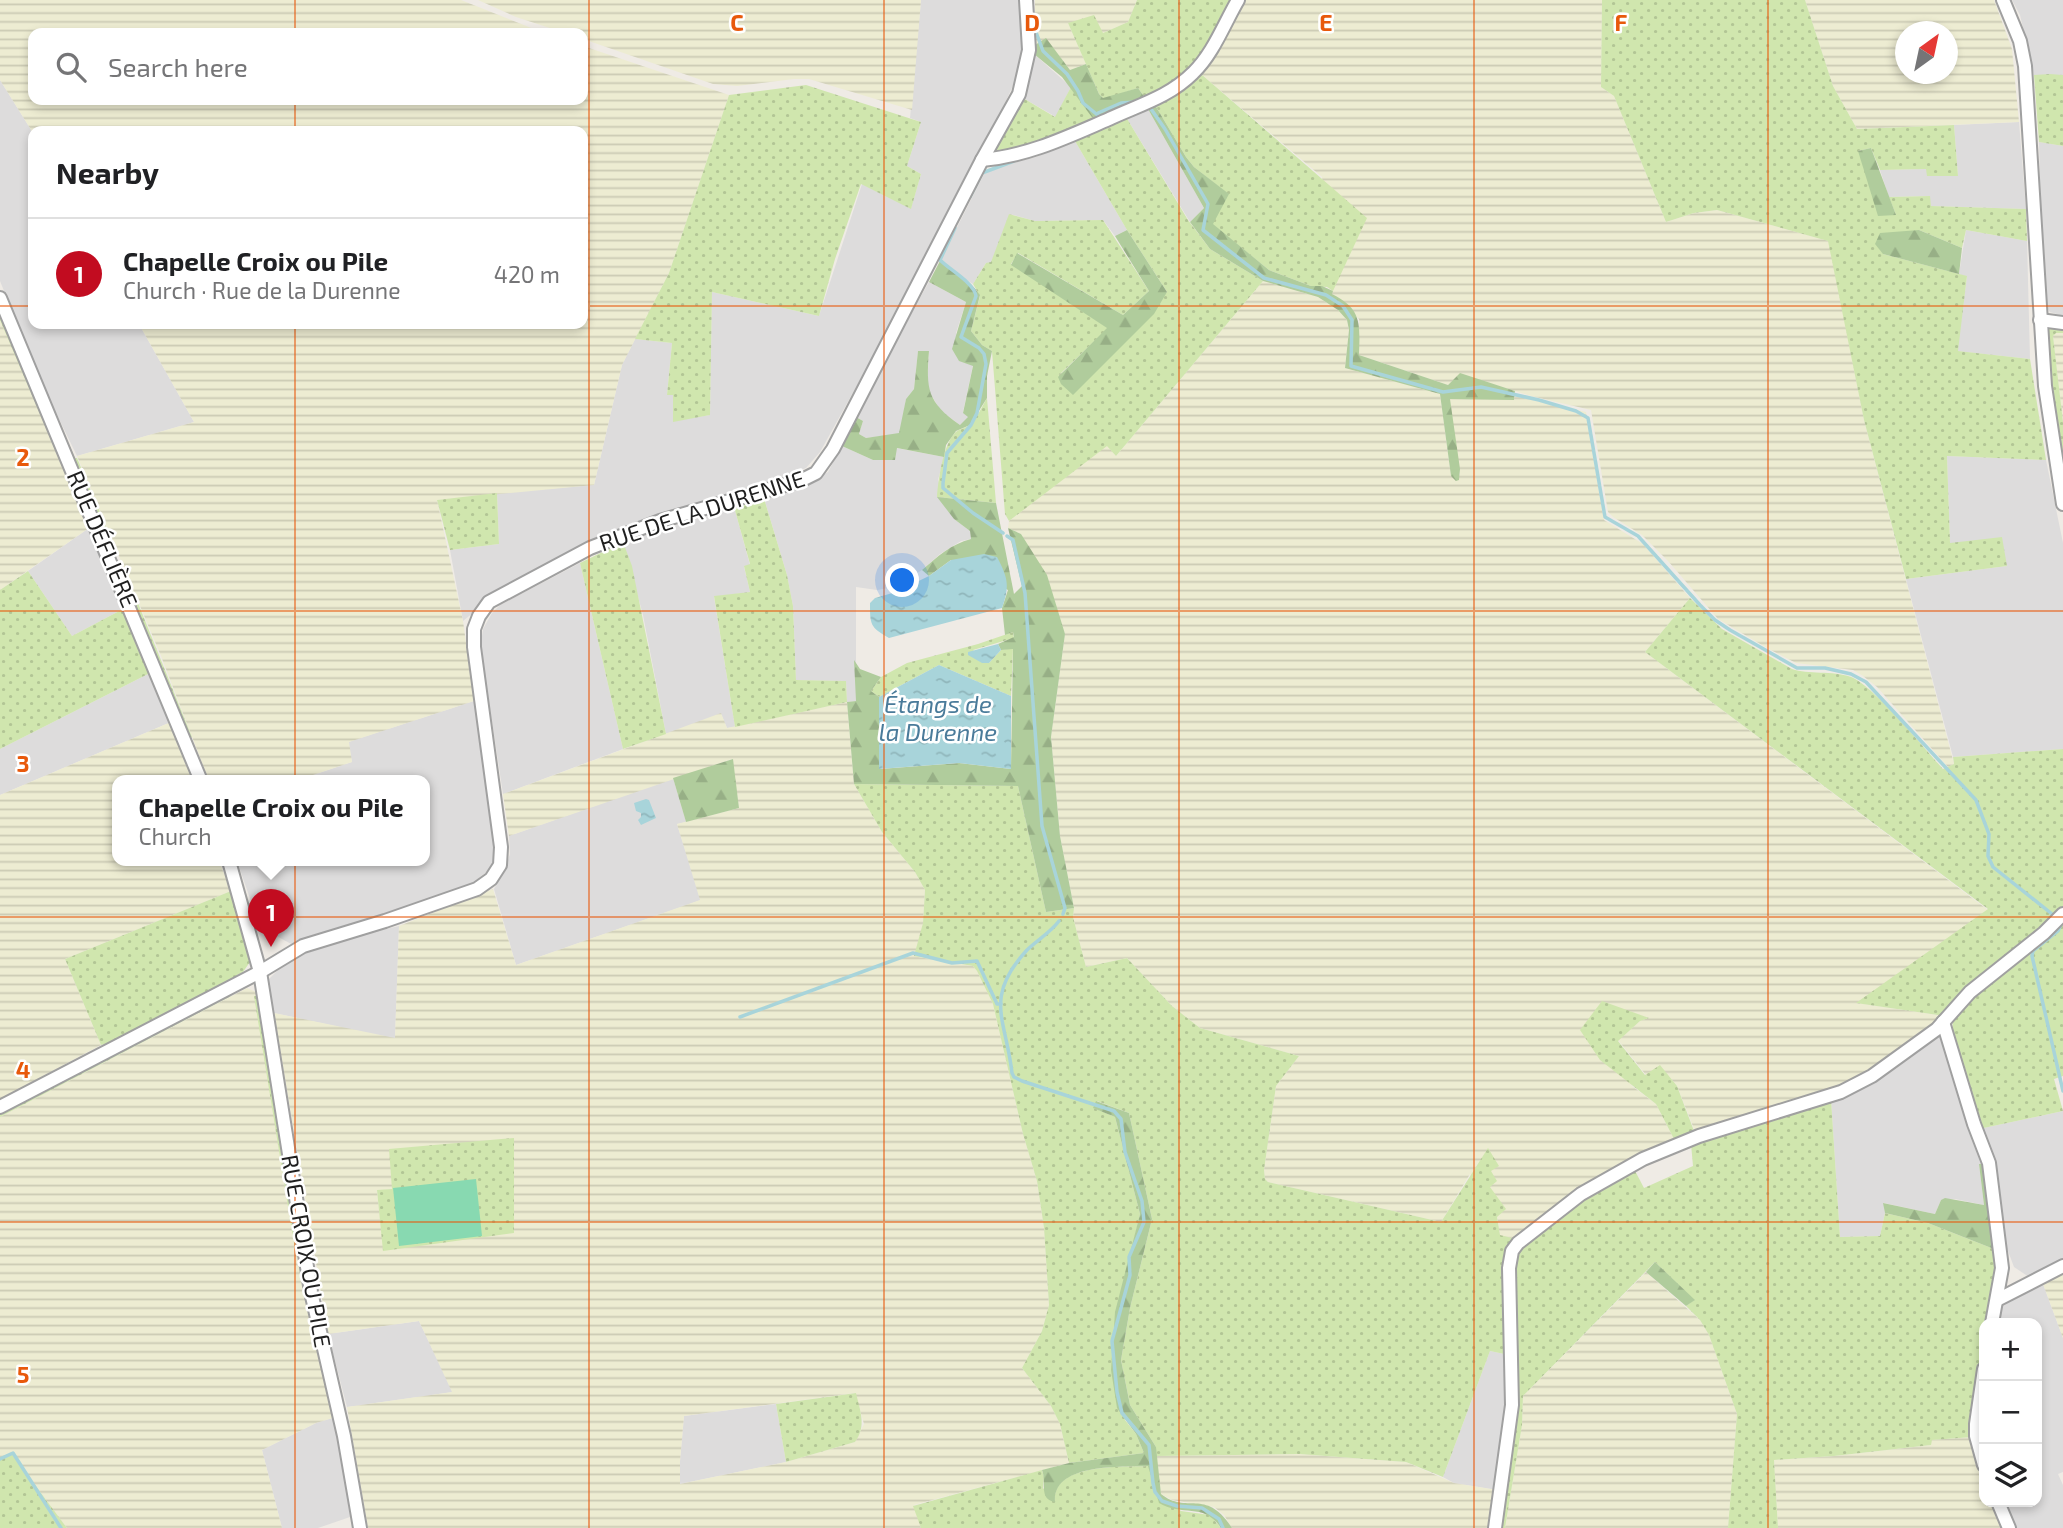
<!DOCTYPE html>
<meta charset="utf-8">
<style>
body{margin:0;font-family:"Exo 2",sans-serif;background:#f2f2f2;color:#202124}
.controls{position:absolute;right:21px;bottom:21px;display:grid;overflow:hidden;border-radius:14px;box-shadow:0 4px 10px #0003}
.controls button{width:63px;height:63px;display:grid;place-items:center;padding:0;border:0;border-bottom:2px solid #e0e0e0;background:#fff;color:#202124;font:35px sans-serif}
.compass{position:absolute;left:1895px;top:21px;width:63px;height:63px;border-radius:50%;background:#fff;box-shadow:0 4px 10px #0003;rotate:33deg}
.you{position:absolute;left:903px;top:581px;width:24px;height:24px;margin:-18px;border:5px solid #fff;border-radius:50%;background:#1a73e8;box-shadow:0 0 0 10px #1a73e833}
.badge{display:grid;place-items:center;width:46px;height:46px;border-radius:50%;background:#c20c20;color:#fff;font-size:23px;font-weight:700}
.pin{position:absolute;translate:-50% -58px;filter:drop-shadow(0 2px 4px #0008)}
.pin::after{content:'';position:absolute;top:37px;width:24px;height:21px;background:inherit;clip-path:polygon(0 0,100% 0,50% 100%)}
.popup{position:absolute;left:112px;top:775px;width:318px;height:91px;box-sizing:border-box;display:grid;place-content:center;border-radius:14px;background:#fff;filter:drop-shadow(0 2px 5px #0005);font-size:23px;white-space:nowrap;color:#757577}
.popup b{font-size:26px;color:#202124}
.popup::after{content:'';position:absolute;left:50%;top:100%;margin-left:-14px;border:14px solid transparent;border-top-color:#fff}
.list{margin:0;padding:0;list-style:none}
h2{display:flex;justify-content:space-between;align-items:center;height:91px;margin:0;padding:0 28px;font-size:30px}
h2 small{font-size:23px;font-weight:400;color:#757577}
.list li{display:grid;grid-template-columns:46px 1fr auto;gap:21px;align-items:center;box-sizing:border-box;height:112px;padding:0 28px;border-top:2px solid #e0e0e0}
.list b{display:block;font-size:26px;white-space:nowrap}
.list p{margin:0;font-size:23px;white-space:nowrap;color:#757577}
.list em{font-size:23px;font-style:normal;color:#757577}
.icon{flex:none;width:38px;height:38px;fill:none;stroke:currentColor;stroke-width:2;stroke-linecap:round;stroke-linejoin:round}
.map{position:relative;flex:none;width:2063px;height:1528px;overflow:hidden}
.search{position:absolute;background:#fff;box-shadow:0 4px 10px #0003;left:28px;top:28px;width:560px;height:77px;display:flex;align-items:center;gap:18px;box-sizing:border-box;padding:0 24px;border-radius:14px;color:#757577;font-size:26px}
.panel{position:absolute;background:#fff;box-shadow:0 4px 10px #0003;left:28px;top:126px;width:560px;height:203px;border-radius:14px}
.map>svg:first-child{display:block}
</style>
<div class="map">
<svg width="2063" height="1528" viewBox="0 0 2063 1528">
<defs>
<pattern id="farmland-rules" width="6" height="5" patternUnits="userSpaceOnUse" patternTransform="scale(1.75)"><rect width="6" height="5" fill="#edecd2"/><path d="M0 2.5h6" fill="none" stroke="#cbcab4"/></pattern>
<pattern id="grass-dots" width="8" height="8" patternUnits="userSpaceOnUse" patternTransform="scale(1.75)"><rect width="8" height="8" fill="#d0e6ae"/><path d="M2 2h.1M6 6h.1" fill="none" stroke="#b2c595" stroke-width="1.8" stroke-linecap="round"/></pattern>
<pattern id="forest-firs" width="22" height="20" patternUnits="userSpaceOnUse" patternTransform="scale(1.75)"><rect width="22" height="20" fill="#b0cc9c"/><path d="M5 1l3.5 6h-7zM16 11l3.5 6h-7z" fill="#97af86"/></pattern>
<pattern id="water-ripples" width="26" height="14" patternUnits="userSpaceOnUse" patternTransform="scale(1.75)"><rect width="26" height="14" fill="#a8d4da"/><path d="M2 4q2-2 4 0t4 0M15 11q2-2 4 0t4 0" fill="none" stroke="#90b6bb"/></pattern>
</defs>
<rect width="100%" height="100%" fill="#efebe5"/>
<g fill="#dddcdc">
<path d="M921 0H1021L1024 46 1016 79 994 127 895 317 820 452 806 468 771 483 700 503 495 595 463 621 450 550 499 544 497 493 594 485 622 365 635 339 672 343 667 395H673V421L710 415 712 292 819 316 862 184 911 208 921 174 907 166 921 122 910 118Z"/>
<path d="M2012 0H2063V75H2034L2020 15Z"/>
<path d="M1034 54 1071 87 1056 117 1023 98Z"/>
<path d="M0 80 33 133V324H139L194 422 77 456 42 384 0 281Z"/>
<path d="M1148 109 1204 208 1190 222 1126 117Z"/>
<path d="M2019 122 2026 209 1931 206 1929 196 1889 197 1880 170 1926 169 1958 176 1954 125Z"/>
<path d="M1075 141 1127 230 1115 236 1103 220 1035 221 1010 214 991 263H986L973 284 955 273 941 259 984 174 1005 165 1036 157Z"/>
<path d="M2039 142 2063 146V316L2050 312 2043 302Z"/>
<path d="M1966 230 2027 241 2030 359 1957 351 1967 277 1959 274Z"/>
<path d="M929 282 966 302 956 333 973 365 963 412 969 417 960 425 940 410 927 387 929 352 918 351 914 389 906 399 901 430 899 434 866 438 859 434 863 421 856 417 881 367 891 335 904 326Z"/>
<path d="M842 446 873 460 896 448 944 457 938 480 948 509 954 519 970 531 971 539 961 541 940 554 922 570 894 587 877 590 856 587V701L847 702 846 681 796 680 793 606 787 575 764 498 801 488 828 472Z"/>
<path d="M1947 456 2046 460 2063 543V749L1953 757 1906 579 2007 566 1950 544Z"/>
<path d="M734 507 750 565 744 567 750 592 714 597 735 727 727 728 721 714 666 734 643 615 623 542Z"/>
<path d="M89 528 123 609 72 636 28 571Z"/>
<path d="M580 563 623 749 503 794 484 669 481 643 483 629 492 613 500 605Z"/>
<path d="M150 673 171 722 0 795V749Z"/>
<path d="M474 701 497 844 495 859 489 870 466 888 295 946 269 932 262 933 237 861H425V781H295L352 762 348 742Z"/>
<path d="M673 778 686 822 677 824 701 900 516 965 494 889 505 869 510 854 509 836Z"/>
<path d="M399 926 395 1039 274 1013 268 980 288 960 310 949 338 940Z"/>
<path d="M1937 1035 1944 1037 1986 1164H1979L1984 1205 1955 1199 1941 1200 1935 1214 1884 1203 1885 1213 1880 1236 1840 1237 1831 1099Z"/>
<path d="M2063 1111V1263L2029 1277 2014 1267 2002 1235 1979 1129Z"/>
<path d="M2043 1284 2063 1338V1472L2058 1474 2063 1485V1528H2012L2001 1502H2037V1323H1996L2001 1308 2020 1292Z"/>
<path d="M419 1321 453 1392 347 1407 328 1334Z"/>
<path d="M1490 1351 1509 1355 1510 1396 1497 1490 1454 1483 1443 1477Z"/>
<path d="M776 1404 786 1462 680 1484V1461L684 1416Z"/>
<path d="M336 1417 350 1517 318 1528H282L262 1450 316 1423Z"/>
</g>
<g fill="url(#farmland-rules)" fill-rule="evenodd">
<path d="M0 0H461L544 33H33V100H583V46L729 95 669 273 622 365 594 485 437 500 463 621 474 701 349 742 352 762 295 781H209L161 656 77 456 194 422 139 324H583V131L33 133 0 80Z"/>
<path d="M478 0H921L912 110 809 79H794L737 86 713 84 583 39V33H565L516 17Z"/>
<path d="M1035 0H1137L1128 22 1103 33 1068 23 1086 64 1070 70 1046 39 1035 45Z"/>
<path d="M1243 0H1602L1601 87 1614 96 1666 222 1694 213 1717 210 1829 241 1864 420 1954 764 1948 767 1877 687 1863 676 1853 670 1796 663 1767 648 1718 619 1668 561 1642 535 1613 517 1608 512 1591 410 1531 396 1460 374 1448 385 1359 355V319L1331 293 1322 177 1201 74Z"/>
<path d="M1805 0H1994L2012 49 2019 122 1857 129 1833 86ZM1906 32H1948V74H1906Z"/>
<path d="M1263 281 1318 297 1338 310 1347 320 1349 330 1345 368 1440 394 1451 476 1460 475 1449 398 1514 399 1515 396 1586 412 1604 520 1643 544 1690 598 1645 652 1988 910 1857 1003 1938 1015 1941 1019 1932 1029 1843 1088 1696 1134 1677 1086 1660 1066 1646 1075 1618 1040 1640 1021 1648 1018 1602 1002 1632 1086 1656 1104 1674 1139 1673 1142 1516 1239 1500 1236 1497 1217 1470 1174 1441 1222 1268 1182 1265 1179 1264 1170 1276 1086 1299 1056 1200 1028 1172 1006 1127 958 1086 967 1073 917 1074 908 1060 836 1051 737 1065 634 1021 534 1008 528 1009 521 1107 445 1116 456Z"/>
<path d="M0 313 89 528 0 590Z"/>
<path d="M2055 333H2063V422L2053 336Z"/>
<path d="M847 702 854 784 882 832 915 872 925 890 923 923 918 957 973 966 977 971 993 1004 1023 1134 1037 1181 1044 1228 1049 1305 1042 1331 1022 1368 1051 1406 1060 1424 1069 1463 914 1505 921 1528H368L347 1407 452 1392 419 1321 328 1334 274 1013 395 1038 399 926 493 889 516 965 700 900 677 824 739 808 732 759 509 836 503 794 721 713 727 728ZM392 1189 384 1251 377 1191ZM855 1393 864 1424 855 1442 786 1462 680 1484V1461L684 1416Z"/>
<path d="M171 722 193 781H117V861H219L231 891 65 959 101 1045 0 1099V795Z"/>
<path d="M247 988 259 993 336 1417 316 1423 262 1450 282 1528H67L12 1454 0 1460V1117Z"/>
<path d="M1646 1272 1700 1320 1709 1335 1737 1414 1728 1528H1505L1522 1425 1523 1396Z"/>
<path d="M2063 1272V1338L2043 1284Z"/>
<path d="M1973 1437 1984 1478V1502H1994L2006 1528H1778L1774 1460 1834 1456 1931 1445V1440Z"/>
<path d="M1299 1454 1406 1462 1454 1483 1497 1490 1492 1528H1232L1224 1515 1214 1507 1172 1500 1161 1494 1156 1456Z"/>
</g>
<g fill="url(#grass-dots)">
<path d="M1137 0H1233L1193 67 1148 102 1138 88 1104 99 1099 94 1068 23 1094 15 1103 33 1128 22Z"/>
<path d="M1602 0H1805L1833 86 1857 129 1954 125 1958 176H1927L1926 169 1880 170 1871 148 1858 151 1896 215 1889 197 1930 196 1931 206 2026 209 2027 241 1966 230 1962 248 1919 230 1883 254 1967 276 1958 351 2030 359 2046 460 1947 456 1950 543 2002 537 2007 566 1906 579 1864 420 1828 241 1717 210 1694 213 1666 222 1614 96 1601 87Z"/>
<path d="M1201 74 1367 218 1333 291 1327 287 1311 286 1269 270 1212 224 1228 194 1194 167 1186 157 1155 105 1182 91Z"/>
<path d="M2050 74 2063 75V146L2039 142 2034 75Z"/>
<path d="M806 85 921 122 907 166 921 174 911 209 861 184 835 259 819 316 712 292 710 415 673 422V395H667L672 343 635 339 669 273 729 95Z"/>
<path d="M1071 87 1094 120 1056 137 997 154 996 150 1023 98 1055 117Z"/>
<path d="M1126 117 1188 220 1210 249 1263 281 1116 456 1107 446 1009 521 1005 514 992 351 982 345 971 331 980 296 973 284 986 263 991 262 1009 214 1035 221 1103 220 1149 291 1123 315 1018 253 1011 264 1108 328 1058 376 1167 292 1127 230 1075 141Z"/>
<path d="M0 310 89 523 87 525 0 320Z"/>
<path d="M2052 326 2063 327V333H2056L2053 336 2063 422V475L2049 374 2046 331Z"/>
<path d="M987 398 996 503 937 497C938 481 943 446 954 434 958 429 963 429 968 426 976 420 982 407 987 398Z"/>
<path d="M60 424 75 458H77L118 555 114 557 58 425Z"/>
<path d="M497 493 499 544 450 550 437 500Z"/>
<path d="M763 495 787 575 793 606 796 680 846 681 847 702 735 727 714 596 750 592 744 566 750 564 734 507 715 512 714 510Z"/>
<path d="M620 540 621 543 623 542 632 566 666 734 623 749 580 563 615 546 567 566 566 564Z"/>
<path d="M28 571 72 636 123 609 150 673 0 749V590Z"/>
<path d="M125 571 192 737 190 738 120 573Z"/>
<path d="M1690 598 1722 629 1792 669C1808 675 1832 670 1851 677 1873 685 1925 749 1943 769L1954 764 1953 757 2063 749V909L1941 1019 1938 1015 1856 1003 1988 909 1645 652Z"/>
<path d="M1013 632 1014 638 973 650 989 663 1001 650 1013 648 1011 696 939 665 879 697 871 691 881 677 907 663 978 644Z"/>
<path d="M854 784 1018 786 1046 912 1074 908 1073 917 1086 967 1127 958 1172 1006 1200 1028 1299 1056 1276 1086 1264 1170 1265 1179 1268 1182 1441 1222 1488 1148 1499 1166 1491 1171 1497 1181 1490 1187 1506 1209 1497 1217 1500 1235 1516 1239 1509 1355 1490 1351 1443 1477 1406 1462 1299 1454 1156 1456V1447L1130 1405 1121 1360 1130 1308 1152 1219 1129 1113 1097 1101 1094 1108 1115 1117 1140 1214 1113 1331 1125 1420 1136 1434 1144 1453 1069 1463 1060 1424 1051 1406 1022 1368 1042 1331 1049 1305 1044 1228 1037 1181 1023 1134 993 1004 977 971 973 966 914 956 923 923 925 890 915 872 882 832Z"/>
<path d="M231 891 252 959 243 972 237 975 239 978 106 1047 105 1044 101 1045 65 959Z"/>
<path d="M2063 920V1076L2054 1079 2063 1111 1979 1129 1952 1033 1953 1019 1966 1001Z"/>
<path d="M230 992 231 996 0 1117V1113Z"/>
<path d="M254 996H257L299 1256H296Z"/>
<path d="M1602 1001 1649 1018 1640 1021 1618 1041 1645 1075 1660 1065 1677 1086 1694 1131 1674 1139 1656 1104 1600 1060 1580 1030Z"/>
<path d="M1831 1099 1840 1237 1880 1236 1885 1213 1928 1223 1999 1251 1990 1323H1984C1984 1362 1974 1399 1973 1437L1932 1440 1931 1445 1834 1456 1774 1460 1778 1528H1728L1737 1414 1709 1335 1700 1320 1686 1306 1694 1300 1655 1262 1523 1396 1522 1425 1505 1528H1499L1503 1490 1512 1279 1517 1250 1564 1210 1633 1167 1644 1188 1693 1166 1691 1144Z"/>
<path d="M514 1138V1233L383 1251 377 1190 392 1189 389 1149Z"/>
<path d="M856 1393C860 1411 867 1426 855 1442L786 1462 776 1404Z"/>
<path d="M12 1454 67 1528H0V1460Z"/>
<path d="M1149 1466 1154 1492 1181 1511 1210 1515 1221 1528H921L913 1506 1042 1470 1044 1477 1043 1488 1055 1501C1052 1463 1123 1467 1149 1466Z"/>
</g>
<g fill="url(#forest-firs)">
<path d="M1046 38 1070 70 1086 64 1099 94 1103 98 1138 88 1148 102 1094 120 1062 77 1034 54 1035 45Z"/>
<path d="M1155 105 1186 157 1194 167 1229 194 1213 224 1269 270 1311 286H1322L1333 291 1332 294C1362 309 1360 323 1359 355L1448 385 1460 373 1515 391 1514 400 1450 399 1460 469 1459 480 1456 481 1451 476 1440 394 1345 368 1349 330 1347 320 1338 310 1318 297 1263 281 1210 249 1190 222 1204 208 1148 109Z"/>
<path d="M1871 148 1896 215 1878 216 1858 151Z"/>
<path d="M1127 230 1167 292 1154 314 1073 395 1061 384 1058 377 1107 328 1011 265 1017 253 1123 315 1149 291 1115 236Z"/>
<path d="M1919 230 1962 248 1959 274 1883 254 1875 244 1880 233Z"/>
<path d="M941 259C954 272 970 280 980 295L971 331 982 345 992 351 987 376V398L970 425 956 431 946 445 944 457 897 448 895 460H873L842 446 856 417 863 421 859 434 866 438 899 433 906 399 914 389 918 351H929C926 389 927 402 960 425L968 417 963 413 973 366 959 361 952 349 966 302 929 282Z"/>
<path d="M937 497 996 503 1014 594 1022 586 1008 528 1021 534 1047 575 1065 634 1051 737 1060 836 1074 908 1046 912 1018 786 854 784 847 702 856 701 854 660 860 669 881 677 871 691 879 697 880 769 959 763 1011 769 1013 649 1001 650 998 644 1014 637 1013 632 1005 635 1002 608 1008 590 951 560 929 576 922 570C937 557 951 544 971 539L970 531 954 519Z"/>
<path d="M733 759 739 808 686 822 673 778Z"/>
<path d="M1096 1101 1129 1113 1152 1219 1130 1308 1121 1360 1130 1405 1156 1447 1161 1494C1187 1515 1206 1487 1232 1528H1221C1204 1502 1183 1517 1159 1503L1148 1466C1122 1467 1052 1463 1055 1502 1038 1499 1047 1482 1042 1470L1069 1463 1144 1453 1136 1434 1117 1408 1111 1370 1115 1312 1140 1214 1115 1117 1093 1108Z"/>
<path d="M1979 1164H1986L1999 1251 1928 1223 1885 1213 1883 1203 1935 1214 1941 1200 1945 1198 1984 1205Z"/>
<path d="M1655 1262 1695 1300 1686 1306 1646 1272Z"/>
</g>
<path fill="#88d9b1" d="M476 1179 482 1236 399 1246 393 1188Z"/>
<g fill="url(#water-ripples)">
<path d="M984 554 997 557C1008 578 1010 586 1002 608L889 638C870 627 870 625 870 603L875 598 896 592 929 576 951 560Z"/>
<path d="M998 644 1001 650 989 663H982L968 655V652Z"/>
<path d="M939 665 1011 696V769L959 763 879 769V697Z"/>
<path d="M646 799 649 800 656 818 641 825 638 820 641 817V813L636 811 634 803Z"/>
</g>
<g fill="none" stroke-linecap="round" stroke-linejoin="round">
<g stroke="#a8d4da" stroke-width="3.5">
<path d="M1033 24 1043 51 1067 74 1078 91 1083 103 1100 117"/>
<path d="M1151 109 1165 129 1208 204 1203 230 1264 278 1326 295 1343 306 1352 320 1351 366 1443 392 1481 387 1539 400 1576 411 1588 418 1605 517 1638 536 1700 605 1715 620 1730 630 1797 668H1825L1851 674 1866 682 1976 800 1989 834 1988 856 1993 867 2052 914"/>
<path d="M1098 113 1121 103 1136 102"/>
<path d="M970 197 982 173 1014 161"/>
<path d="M955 228 940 260C950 270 974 283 976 296L961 337 979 348 984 354 986 364 977 413 971 425 947 453 943 483V488L973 513 1003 533"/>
<path d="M1007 536 1013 540 1025 593 1042 826 1065 908 1063 914"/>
<path d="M1059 921C1050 933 1037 940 1027 950 983 998 1006 1019 1012 1073L1014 1077 1022 1081 1114 1111 1121 1119 1125 1152 1142 1201 1144 1222 1129 1257 1130 1275 1112 1341 1117 1392 1122 1413 1149 1445 1153 1483 1155 1492 1162 1501 1177 1506 1202 1508 1219 1519 1223 1528"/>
<path d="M2061 924 2058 931 2033 951 2032 956 2063 1091"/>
<path d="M740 1017 913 953 952 963 977 961 997 1004H1001"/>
<path d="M0 1459 13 1453 61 1528"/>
</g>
<defs>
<g id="minor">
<path d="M2003 0 2020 41 2025 66 2045 386 2063 504"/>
<path d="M982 160C1028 156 1067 137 1109 119 1139 105 1169 97 1193 73 1213 54 1224 24 1238 0"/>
<path d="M0 298 201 781"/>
<path d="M2040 320 2063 323"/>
<path d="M229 861 260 972 311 1292 344 1436 360 1528"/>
<path d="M1943 1022 1974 1124 1989 1163 2002 1268 1992 1323"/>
<path d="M0 1107 260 972 303 946 385 921 477 889 491 879 500 865 501 847 474 647V629L479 616 489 602 590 548 660 521 802 480 816 473 833 449 982 160 1019 94 1029 50 1026 0"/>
<path d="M1997 1300 2063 1266"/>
<path d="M1984 1369 1976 1424V1436L1984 1465"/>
<path d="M1998 1502 2009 1528"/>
<path d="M1495 1528 1512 1405 1509 1268 1512 1251 1518 1243 1581 1194 1643 1159 1699 1136 1841 1092 1872 1076 1937 1029 1970 992 2044 933 2063 914"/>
</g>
</defs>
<use href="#minor" stroke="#a0a0a0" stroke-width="16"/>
<use href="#minor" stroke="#fff" stroke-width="12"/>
</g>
<path fill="none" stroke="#e8590c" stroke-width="2" stroke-opacity="0.55" d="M295 0V33M589 0V1528M884 0V1528M1179 0V1528M1474 0V1528M1768 0V1528M295 100V131M0 306H33M583 306H2063M295 324V1528M0 611H2063M0 917H2063M0 1222H2063"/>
<g text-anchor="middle" stroke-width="5" stroke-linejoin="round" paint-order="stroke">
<g font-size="23" fill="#1f1f1f" stroke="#fff">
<text transform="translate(702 511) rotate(-18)" y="8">RUE DE LA DURENNE</text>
<text transform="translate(102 539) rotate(67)" y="8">RUE DÉFLIÈRE</text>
<text transform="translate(306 1251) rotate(80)" y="8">RUE CROIX OU PILE</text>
</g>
<g font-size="24" font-style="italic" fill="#4a7b9a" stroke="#fff">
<text x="938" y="713">Étangs de<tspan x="938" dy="28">la Durenne</tspan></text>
</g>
</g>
<g font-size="23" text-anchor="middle" font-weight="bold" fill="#e8590c" stroke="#fff" stroke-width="5" stroke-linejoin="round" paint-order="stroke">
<text x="737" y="31">C</text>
<text x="1032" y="31">D</text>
<text x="1326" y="31">E</text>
<text x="1621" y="31">F</text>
<text x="23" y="466">2</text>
<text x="23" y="772">3</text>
<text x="23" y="1078">4</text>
<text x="23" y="1383">5</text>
</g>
</svg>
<div class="controls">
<button>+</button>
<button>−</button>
<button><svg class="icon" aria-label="layers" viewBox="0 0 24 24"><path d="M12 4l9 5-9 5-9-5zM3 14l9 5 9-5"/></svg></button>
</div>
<svg class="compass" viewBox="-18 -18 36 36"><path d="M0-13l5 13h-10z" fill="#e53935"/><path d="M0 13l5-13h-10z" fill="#757577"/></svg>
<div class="you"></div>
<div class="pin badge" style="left:271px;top:947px">1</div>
<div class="popup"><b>Chapelle Croix ou Pile</b>Church</div>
<div class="search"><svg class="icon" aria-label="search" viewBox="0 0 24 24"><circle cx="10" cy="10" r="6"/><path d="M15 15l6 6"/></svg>Search here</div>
<section class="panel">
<h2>Nearby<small></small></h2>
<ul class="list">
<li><span class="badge">1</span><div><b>Chapelle Croix ou Pile</b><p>Church · Rue de la Durenne</p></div><em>420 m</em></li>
</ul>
</section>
</div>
